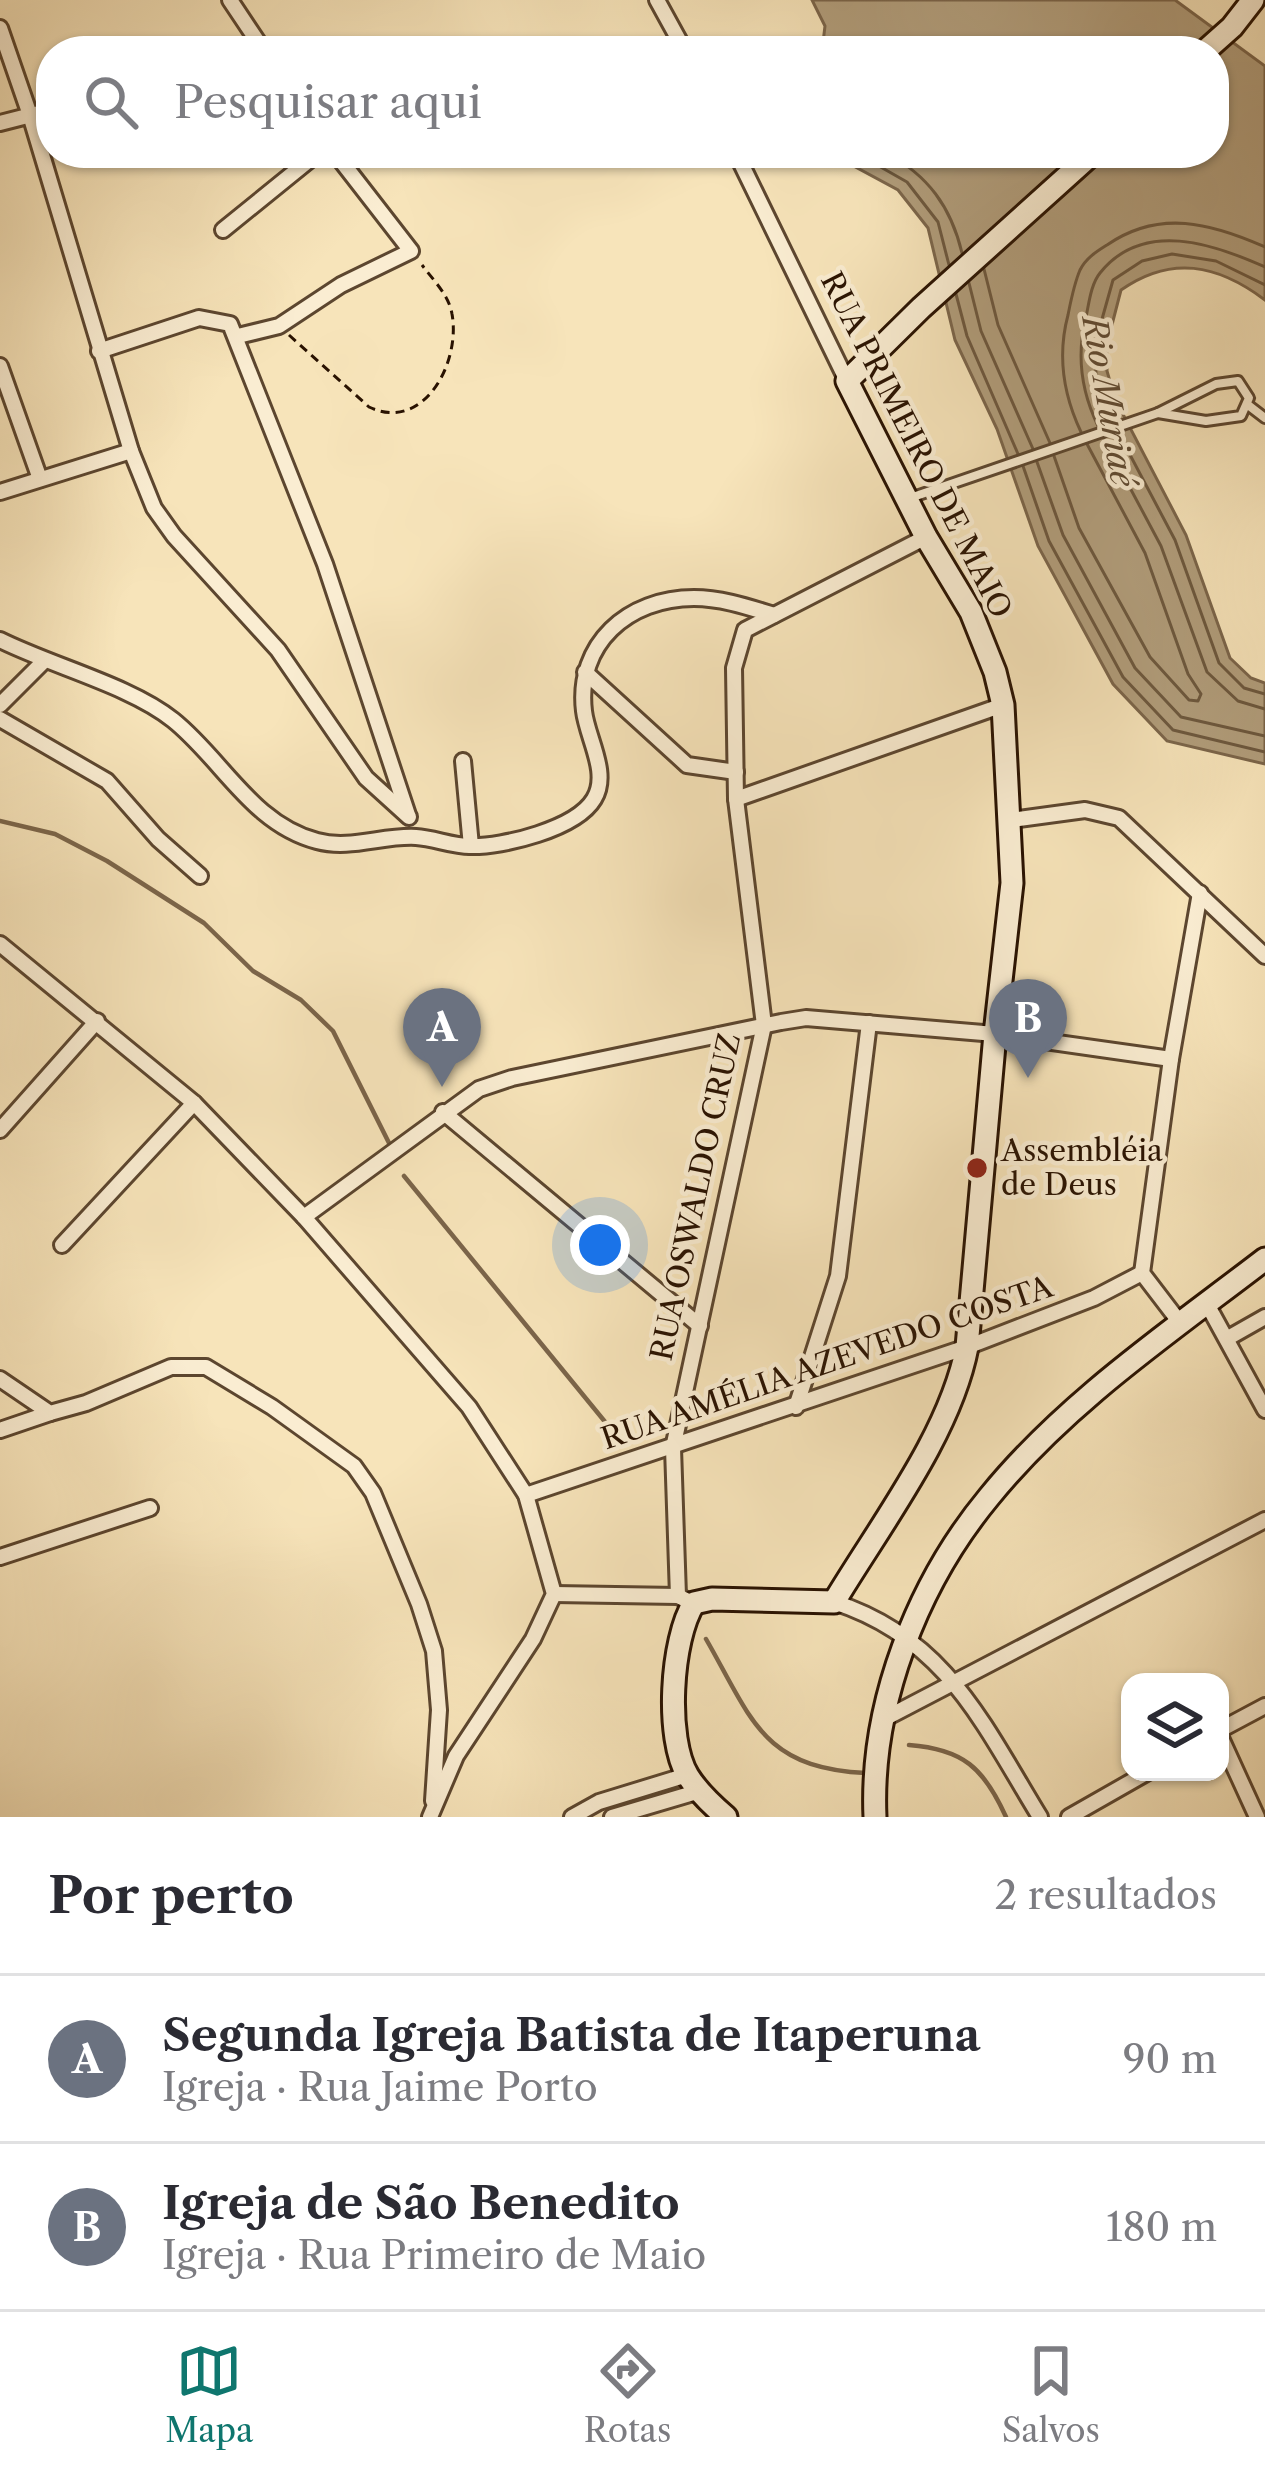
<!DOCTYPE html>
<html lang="pt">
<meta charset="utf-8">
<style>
body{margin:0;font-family:"Libre Caslon Text",serif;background:#f2f2f3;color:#2b2b33}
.controls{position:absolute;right:36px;bottom:36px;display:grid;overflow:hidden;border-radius:24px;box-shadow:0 3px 9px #0004}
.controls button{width:108px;height:108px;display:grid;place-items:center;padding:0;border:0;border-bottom:3px solid #e1e1e2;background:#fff;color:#2b2b33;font:60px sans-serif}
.you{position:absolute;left:600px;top:1245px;width:42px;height:42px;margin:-30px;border:9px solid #fff;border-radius:50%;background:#1a73e8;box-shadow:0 0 0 18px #1a73e833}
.badge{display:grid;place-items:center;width:78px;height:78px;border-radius:50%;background:#0f766e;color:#fff;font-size:39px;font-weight:700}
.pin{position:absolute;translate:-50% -99px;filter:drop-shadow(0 3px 6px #0008)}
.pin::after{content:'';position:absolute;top:63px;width:42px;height:36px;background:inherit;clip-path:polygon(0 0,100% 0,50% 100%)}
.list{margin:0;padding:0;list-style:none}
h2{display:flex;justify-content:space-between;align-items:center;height:156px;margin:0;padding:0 48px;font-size:51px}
h2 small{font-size:39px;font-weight:400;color:#7c7c81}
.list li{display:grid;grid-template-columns:78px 1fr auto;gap:36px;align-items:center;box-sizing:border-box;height:168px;padding:0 48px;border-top:3px solid #e1e1e2}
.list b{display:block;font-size:45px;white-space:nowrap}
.list p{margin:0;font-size:39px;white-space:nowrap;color:#7c7c81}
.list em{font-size:39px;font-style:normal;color:#7c7c81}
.icon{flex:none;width:66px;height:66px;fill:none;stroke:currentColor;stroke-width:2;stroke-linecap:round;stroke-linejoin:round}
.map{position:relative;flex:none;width:1265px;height:1817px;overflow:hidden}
.search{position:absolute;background:#fff;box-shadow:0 3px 9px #0004;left:36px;right:36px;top:36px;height:132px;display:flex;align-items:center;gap:30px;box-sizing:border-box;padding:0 42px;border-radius:48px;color:#7c7c81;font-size:45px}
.sheet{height:492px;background:#fff}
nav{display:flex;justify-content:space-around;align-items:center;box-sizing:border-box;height:168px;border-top:3px solid #e1e1e2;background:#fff;font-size:33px;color:#7c7c81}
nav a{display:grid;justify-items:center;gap:6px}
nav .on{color:#0f766e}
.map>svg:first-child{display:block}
</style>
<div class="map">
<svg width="1265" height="1817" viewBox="0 0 1265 1817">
<rect width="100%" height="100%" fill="#f7e4ba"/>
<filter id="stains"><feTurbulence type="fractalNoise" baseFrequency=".00167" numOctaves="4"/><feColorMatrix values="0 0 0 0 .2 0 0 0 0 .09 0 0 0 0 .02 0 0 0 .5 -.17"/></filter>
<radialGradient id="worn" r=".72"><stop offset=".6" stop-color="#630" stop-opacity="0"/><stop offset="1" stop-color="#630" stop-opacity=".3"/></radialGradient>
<path fill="#b19d7b" stroke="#7b654a" stroke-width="3" d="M812 0H1175L1265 66V300C1217 264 1171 255 1121 290L1107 344V371L1115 399 1186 535 1230 658 1251 678 1265 683V764L1167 741 1113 684 1038 546 997 429 955 340 928 228 898 190 850 164 840 153H1214V51H822L825 26Z"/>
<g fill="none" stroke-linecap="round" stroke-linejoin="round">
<g stroke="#6d583e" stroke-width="3">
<path d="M856 153 907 182 938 222 949 265"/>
<path d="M886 153C928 175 951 207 962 253"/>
<path d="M984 269 998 325 1050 443"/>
<path d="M969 283 981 331 1033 449"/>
<path d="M956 294 967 336 1018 454"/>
<path d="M1113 421 1096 374 1095 344 1113 280 1142 261 1172 254 1216 261 1265 285"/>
<path d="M1098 426C1081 391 1076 356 1086 317 1089 303 1091 284 1100 273 1143 219 1214 244 1265 267"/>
<path d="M1081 432C1063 394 1057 356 1068 315 1071 300 1074 284 1080 270 1086 258 1096 252 1107 245 1159 209 1211 223 1265 247"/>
<path d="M1119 434 1175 540 1219 663 1244 688 1265 694"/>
<path d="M1104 439 1161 546 1207 672 1238 701 1265 709"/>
<path d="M1054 456 1079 528 1150 657 1189 700 1198 701 1201 694 1188 674 1145 553 1087 444"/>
<path d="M1037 462 1063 535 1135 668 1181 717 1265 736"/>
<path d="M1023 466 1049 541 1123 677 1173 730 1265 752"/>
</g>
<g stroke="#7b654a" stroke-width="4.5">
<path d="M0 821 55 834 107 861 204 923 253 971 301 1000 333 1031 389 1143"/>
<path d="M404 1176 624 1445"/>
<path d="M706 1639C752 1719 762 1768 866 1773"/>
<path d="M909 1745C963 1749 984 1768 1006 1817"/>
</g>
<defs>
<g id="lane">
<path d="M1238 381 1249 398 1241 416 1206 421 1158 413 1216 384Z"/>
<path d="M1248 405 1265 418"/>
<path d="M910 498 1158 413"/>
</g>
<g id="street">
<path d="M230 0 264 51"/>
<path d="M657 0 685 51"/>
<path d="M0 28 30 115 131 451 154 508 174 536 278 650 366 778 409 817"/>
<path d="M0 123 51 110"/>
<path d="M736 153 847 381"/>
<path d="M223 230 318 153"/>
<path d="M238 336 279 326 341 285 411 251 335 153"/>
<path d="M99 351 199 318 230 324 325 564 408 815"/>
<path d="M0 366 40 479"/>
<path d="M0 492 131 451"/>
<path d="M0 640C52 666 131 686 173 720 222 759 252 824 317 841 350 850 383 835 416 837 434 838 452 846 470 846 503 847 576 829 594 799 610 773 587 738 584 711 576 644 628 598 694 598 721 598 748 607 774 615"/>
<path d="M585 672 687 765 736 772"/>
<path d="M0 705 43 662"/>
<path d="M0 719 107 781 158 839 200 876"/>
<path d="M463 761 471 846"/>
<path d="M736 799 1003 705"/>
<path d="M1011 820 1085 810 1119 818 1265 956"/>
<path d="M0 944 194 1103 304 1217 469 1407 526 1495 554 1594 533 1639 456 1756 430 1817"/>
<path d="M443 1112 700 1326"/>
<path d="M0 1130 97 1021"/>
<path d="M304 1217 479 1089 512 1078 781 1022 806 1018 995 1034 1171 1059"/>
<path d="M62 1245 194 1103"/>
<path d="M1207 1304 1265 1410"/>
<path d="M1181 1324 1142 1273 1171 1059 1200 893"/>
<path d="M1228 1338 1265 1317"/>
<path d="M0 1379 50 1413 86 1403 171 1367H206L272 1407 354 1466 373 1493 419 1604 434 1651 439 1710 433 1801"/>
<path d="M796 1407 838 1276 869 1023"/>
<path d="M0 1430 50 1413"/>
<path d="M526 1495 967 1347 1094 1298 1142 1273"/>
<path d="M0 1557 150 1508"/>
<path d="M554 1594 678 1596 686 1600"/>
<path d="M678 1596 673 1448 764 1025 736 799 734 668 745 630 926 537"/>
<path d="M834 1602C946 1638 983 1724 1040 1817"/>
<path d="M882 1720 1265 1520"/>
<path d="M1220 1730 1265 1706"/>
<path d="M1220 1736 1257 1817"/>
<path d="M572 1817 599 1802 687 1775"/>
<path d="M612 1817 700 1791"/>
<path d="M1069 1817 1148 1772"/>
</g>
<g id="secondary">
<path d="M1205 51 1232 27 1253 0"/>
<path d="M726 1817C712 1805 698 1792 688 1776 665 1739 671 1639 694 1603L712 1599 834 1602C880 1525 950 1435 967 1347L995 1034 1012 883 1003 705 995 672 971 612 926 537 847 381 921 308 1093 153"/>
<path d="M875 1817C870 1705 917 1584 989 1497 1065 1403 1170 1332 1265 1259"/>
</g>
</defs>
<use href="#lane" stroke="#5c462f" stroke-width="14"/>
<use href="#street" stroke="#5c462f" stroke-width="20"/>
<use href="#secondary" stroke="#291201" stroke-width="27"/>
<path stroke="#291201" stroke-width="3" stroke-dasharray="9 6" stroke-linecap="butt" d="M289 335 369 407C424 433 461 362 452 314 449 295 433 280 422 265"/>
<use href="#lane" stroke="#faedd2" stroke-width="8"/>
<use href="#street" stroke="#faedd2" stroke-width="14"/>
<use href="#secondary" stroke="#faedd2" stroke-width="21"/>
</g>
<circle fill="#8f2418" stroke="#faedd2" stroke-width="4.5" cx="977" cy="1168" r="12"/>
<g text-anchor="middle" stroke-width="9" stroke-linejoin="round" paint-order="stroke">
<g font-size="30" fill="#291201" stroke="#faedd2">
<text transform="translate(916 445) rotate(63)" y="10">RUA PRIMEIRO DE MAIO</text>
<text transform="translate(696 1197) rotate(-78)" y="10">RUA OSWALDO CRUZ</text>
<text transform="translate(827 1363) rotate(-19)" y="10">RUA AMÉLIA AZEVEDO COSTA</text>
</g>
<g font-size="30" fill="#291201" stroke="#faedd2" text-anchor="start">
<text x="1001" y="1161">Assembléia<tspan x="1001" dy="34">de Deus</tspan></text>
</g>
<g font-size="33" font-style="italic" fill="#5f4a32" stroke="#faedd2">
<text transform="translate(1109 401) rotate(80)" y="12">Rio Muriaé</text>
</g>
</g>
<rect width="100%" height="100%" filter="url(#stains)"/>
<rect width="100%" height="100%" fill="url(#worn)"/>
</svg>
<div class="controls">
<button><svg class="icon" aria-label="layers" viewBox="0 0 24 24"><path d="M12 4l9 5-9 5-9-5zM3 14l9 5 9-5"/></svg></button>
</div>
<div class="you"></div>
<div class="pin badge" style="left:442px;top:1087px;background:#6b7280">A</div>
<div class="pin badge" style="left:1028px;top:1078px;background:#6b7280">B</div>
<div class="search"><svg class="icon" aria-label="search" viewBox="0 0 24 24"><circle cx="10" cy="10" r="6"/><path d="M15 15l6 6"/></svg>Pesquisar aqui</div>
</div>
<section class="sheet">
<h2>Por perto<small>2 resultados</small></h2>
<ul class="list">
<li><span class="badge" style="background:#6b7280">A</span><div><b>Segunda Igreja Batista de Itaperuna</b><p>Igreja · Rua Jaime Porto</p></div><em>90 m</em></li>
<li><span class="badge" style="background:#6b7280">B</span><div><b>Igreja de São Benedito</b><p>Igreja · Rua Primeiro de Maio</p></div><em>180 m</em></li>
</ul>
</section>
<nav>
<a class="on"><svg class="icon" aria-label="map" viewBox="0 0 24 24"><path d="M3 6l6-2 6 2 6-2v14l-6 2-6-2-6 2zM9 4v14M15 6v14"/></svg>Mapa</a>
<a><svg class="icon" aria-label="directions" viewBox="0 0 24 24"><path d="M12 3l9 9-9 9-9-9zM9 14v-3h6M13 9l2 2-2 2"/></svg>Rotas</a>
<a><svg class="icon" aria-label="saved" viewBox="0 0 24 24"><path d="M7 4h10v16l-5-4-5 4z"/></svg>Salvos</a>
</nav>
